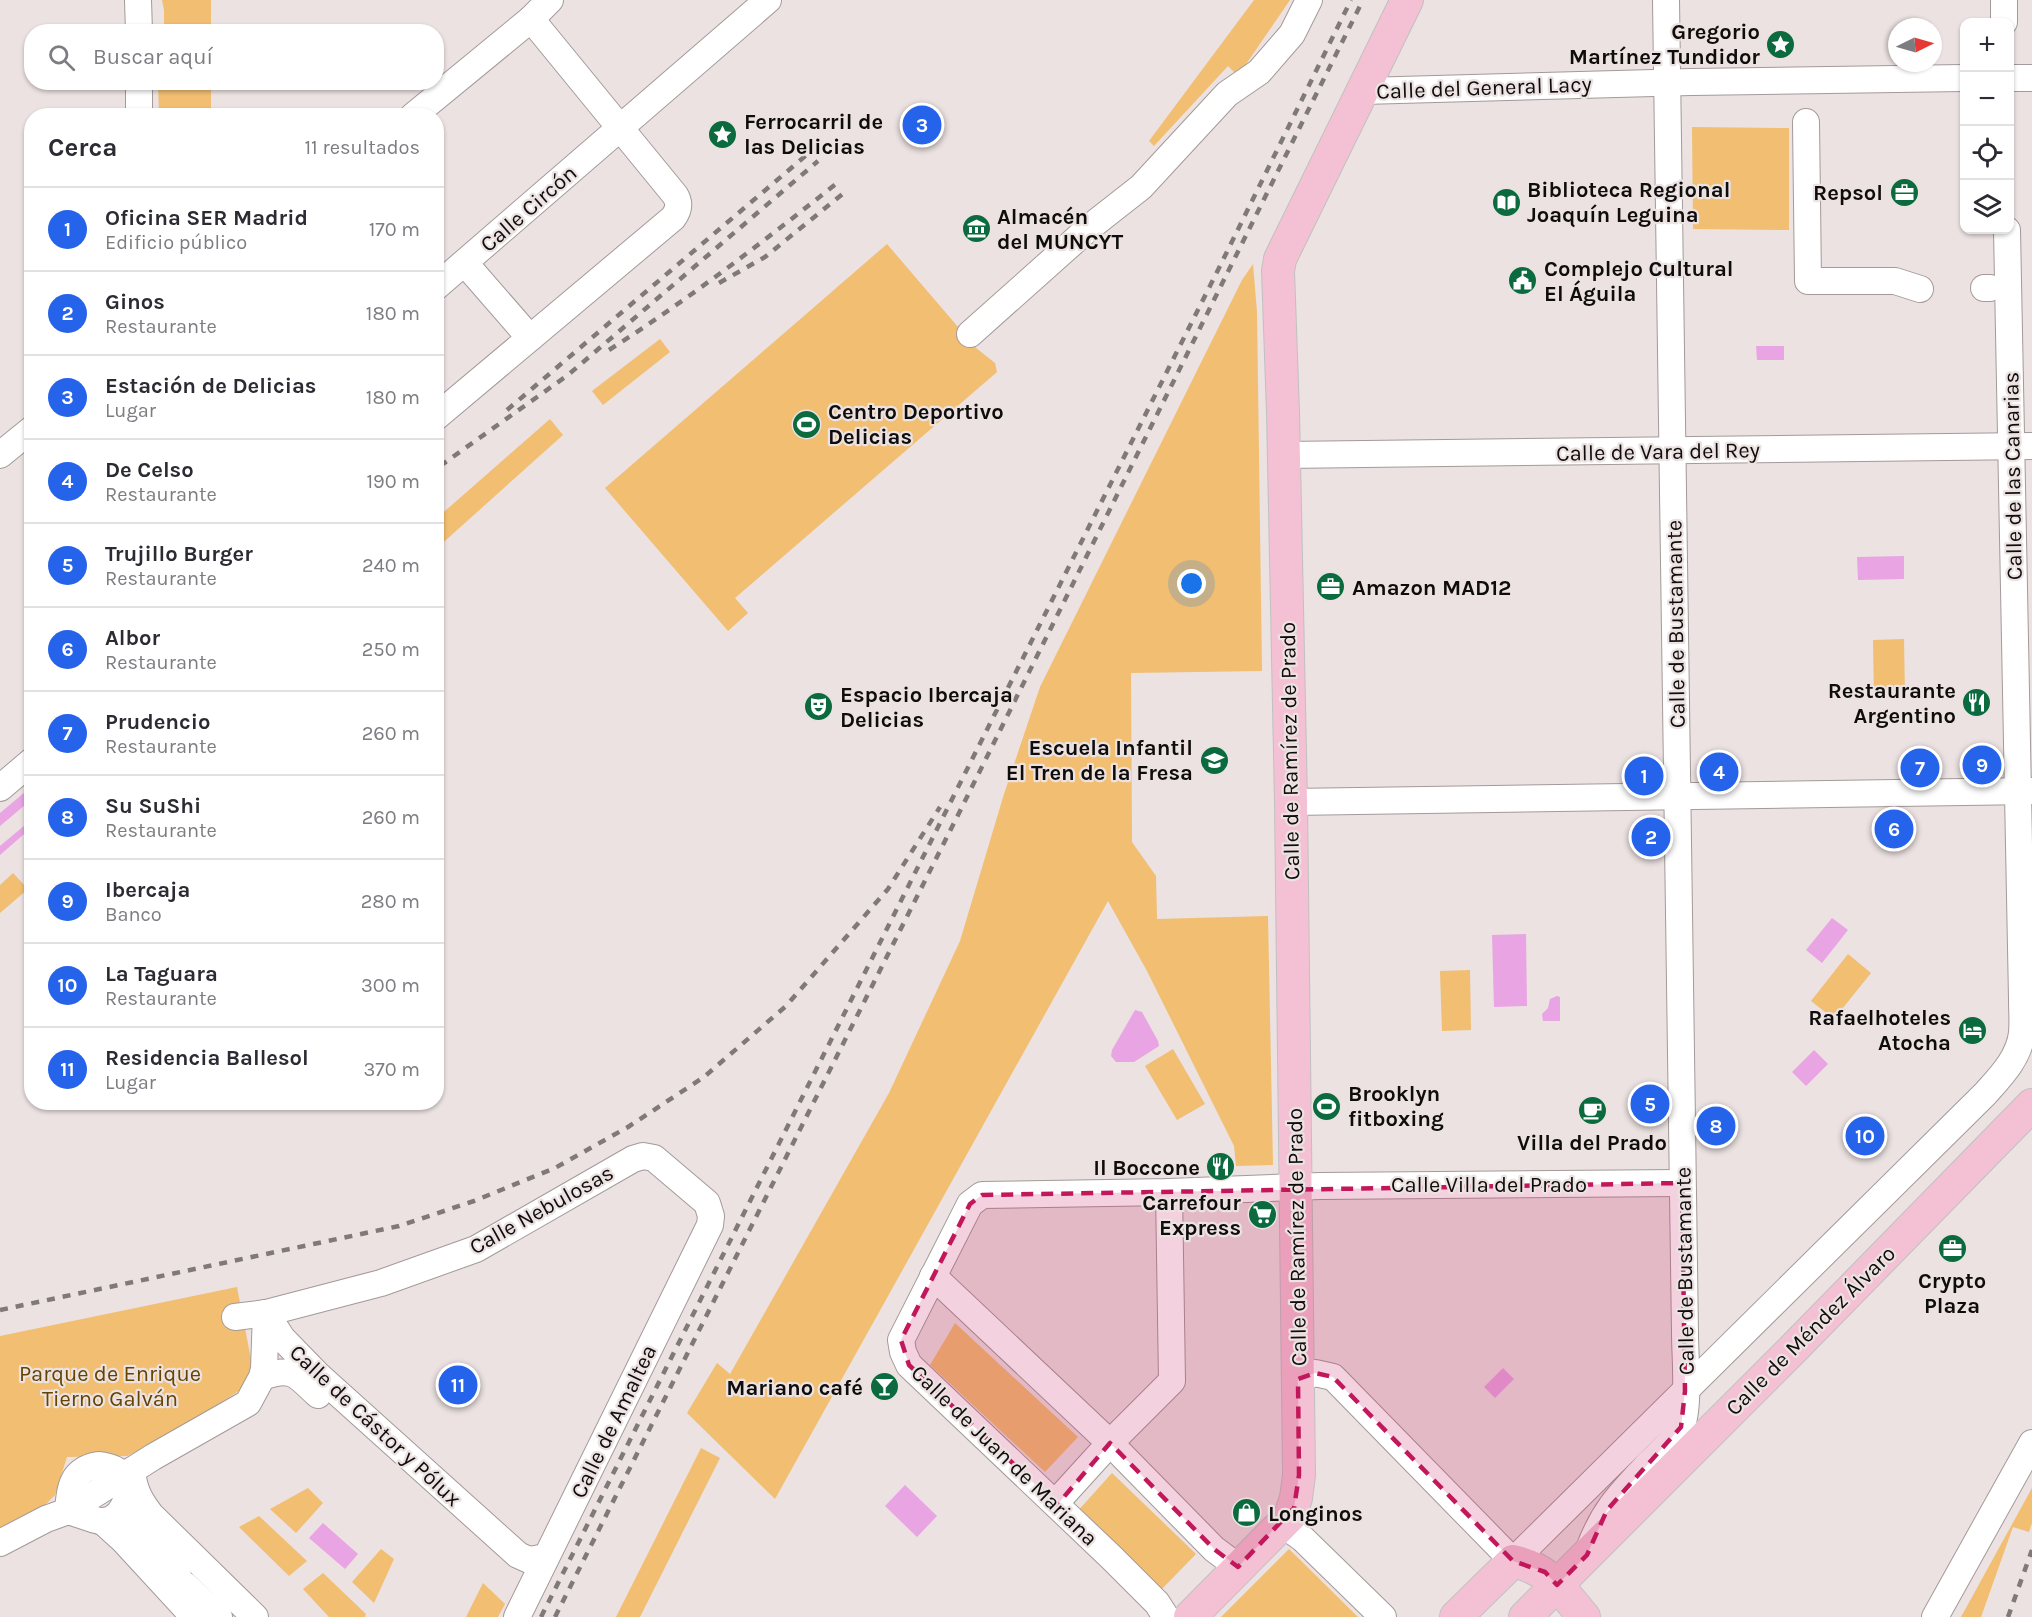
<!DOCTYPE html>
<html lang="es">
<meta charset="utf-8">
<style>
body{margin:0;font-family:Karla,sans-serif;background:#f7f7f7;color:#2b2b33}
.controls{position:absolute;right:18px;top:18px;display:grid;overflow:hidden;border-radius:12px;box-shadow:0 2px 4px #0004}
.controls button{width:54px;height:54px;display:grid;place-items:center;padding:0;border:0;border-bottom:2px solid #e1e1e2;background:#fff;color:#2b2b33;font:30px sans-serif}
.compass{position:absolute;left:1888px;top:18px;width:54px;height:54px;border-radius:50%;background:#fff;box-shadow:0 2px 4px #0004;rotate:85deg}
.you{position:absolute;left:1192px;top:584px;width:21px;height:21px;margin:-15px;border:4px solid #fff;border-radius:50%;background:#1a73e8;box-shadow:0 0 0 9px #1a73e833}
.badge{display:grid;place-items:center;width:39px;height:39px;border-radius:50%;background:#2563eb;color:#fff;font-size:20px;font-weight:700}
.pin{position:absolute;translate:-50% -50%;border:3px solid #fff;box-shadow:0 2px 6px #0006}
.list{margin:0;padding:0;list-style:none}
h2{display:flex;justify-content:space-between;align-items:center;height:78px;margin:0;padding:0 24px;font-size:26px}
h2 small{font-size:20px;font-weight:400;color:#7c7c81}
.list li{display:grid;grid-template-columns:39px 1fr auto;gap:18px;align-items:center;box-sizing:border-box;height:84px;padding:0 24px;border-top:2px solid #e1e1e2}
.list b{display:block;font-size:22px;white-space:nowrap}
.list p{margin:0;font-size:20px;white-space:nowrap;color:#7c7c81}
.list em{font-size:20px;font-style:normal;color:#7c7c81}
.icon{flex:none;width:33px;height:33px;fill:none;stroke:currentColor;stroke-width:2;stroke-linecap:round;stroke-linejoin:round}
.map{position:relative;flex:none;width:2032px;height:1617px;overflow:hidden}
.search{position:absolute;background:#fff;box-shadow:0 2px 4px #0004;left:24px;top:24px;width:420px;height:66px;display:flex;align-items:center;gap:15px;box-sizing:border-box;padding:0 21px;border-radius:24px;color:#7c7c81;font-size:22px}
.panel{position:absolute;background:#fff;box-shadow:0 2px 4px #0004;left:24px;top:108px;width:420px;height:1002px;border-radius:24px}
.map>svg:first-child{display:block}
</style>
<div class="map">
<svg width="2032" height="1617" viewBox="0 0 2032 1617">
<rect width="100%" height="100%" fill="#ebe2e1"/>
<g fill="#f1be72">
<path d="M162 0H211V31H164V10Z"/>
<path d="M1254 0H1290L1238 76 1228 66 1154 146 1149 141Z"/>
<path d="M158 83H211V115H159Z"/>
<path d="M1692 127 1789 128V230L1693 229Z"/>
<path d="M887 244 976 348 995 363 997 372 735 598 748 613 728 631 605 488Z"/>
<path d="M1253 264 1257 312 1262 671 1131 673 1132 842 1156 876 1157 919 1268 916 1273 1165 1236 1166 1234 1146 1147 971 1108 901 775 1499 687 1413 717 1363 730 1374 889 1093 960 941 1004 794 1040 687 1242 280Z"/>
<path d="M660 339 670 352 603 405 592 391Z"/>
<path d="M550 419 563 435 437 548V518Z"/>
<path d="M1904 639 1905 698H1874L1873 640Z"/>
<path d="M13 873 28 889 0 913V885Z"/>
<path d="M1848 954 1871 973 1834 1019 1811 1001Z"/>
<path d="M1470 970 1471 1030 1442 1031 1440 971Z"/>
<path d="M1173 1049 1205 1104 1177 1120 1145 1066Z"/>
<path d="M237 1287 255 1380 179 1431 127 1456 67 1457 55 1495 41 1509 0 1530V1336Z"/>
<path d="M955 1323 1078 1437 1045 1472 930 1365Z"/>
<path d="M701 1448 720 1458 640 1617H616Z"/>
<path d="M1112 1473 1196 1554 1159 1592 1076 1513Z"/>
<path d="M308 1488 323 1503 296 1533 270 1509Z"/>
<path d="M2032 1488V1523L2029 1532 2013 1527 1981 1617H1961Z"/>
<path d="M259 1516 307 1561 289 1576 239 1527Z"/>
<path d="M381 1549 394 1559 374 1603 352 1582Z"/>
<path d="M1289 1549 1358 1617H1221Z"/>
<path d="M323 1573 366 1614 365 1617H329L303 1589Z"/>
<path d="M483 1583 505 1604 498 1617H466Z"/>
</g>
<g fill="#e9a4e3">
<path d="M1756 346H1784V360H1757Z"/>
<path d="M1904 556V579L1858 580 1857 557Z"/>
<path d="M31 787V800L0 826V813Z"/>
<path d="M31 820V828L0 855V846Z"/>
<path d="M1832 918 1848 930 1822 963 1806 950Z"/>
<path d="M1526 934 1527 1006 1494 1007 1492 935Z"/>
<path d="M1557 996 1560 997V1021H1543L1542 1014 1548 1008 1550 999Z"/>
<path d="M1135 1010 1142 1012 1158 1041 1159 1046 1134 1062H1116L1111 1056 1112 1050Z"/>
<path d="M1814 1050 1828 1064 1806 1086 1792 1072Z"/>
<path d="M1503 1368 1514 1379 1495 1398 1484 1387Z"/>
<path d="M905 1485 937 1516 917 1537 885 1506Z"/>
<path d="M323 1523 358 1554 345 1569 309 1538Z"/>
</g>
<g fill="none" stroke-linecap="round" stroke-linejoin="round">
<defs>
<g id="minor">
<path d="M138 0 139 32"/>
<path d="M2004 0V22"/>
<path d="M2010 78H2032"/>
<path d="M139 82V116"/>
<path d="M1363 91 1691 82 1964 78"/>
<path d="M413 116 531 19 550 0"/>
<path d="M1806 122 1808 281H1895L1920 289"/>
<path d="M470 269 530 338"/>
<path d="M436 287 768 0"/>
<path d="M1984 288H1990"/>
<path d="M970 334 1090 227 1141 187 1227 94 1259 72 1292 34 1309 0"/>
<path d="M436 417 673 218C679 210 680 203 675 195L531 19"/>
<path d="M0 455 32 429"/>
<path d="M1284 455 2032 446"/>
<path d="M0 788 32 761"/>
<path d="M1291 802 2032 791"/>
<path d="M933 1276 1110 1443 1214 1549 1238 1567"/>
<path d="M266 1313 282 1338 319 1376 518 1555 529 1560 546 1557"/>
<path d="M235 1317 266 1313 381 1283 476 1249 633 1159 643 1156 654 1158 707 1203 711 1216 710 1225 517 1617"/>
<path d="M262 1377C294 1366 296 1375 318 1395"/>
<path d="M1298 1379 1315 1373 1333 1377 1513 1561 1985 1094C2001 1076 2019 1058 2022 1033 2023 1022 2022 1010 2022 999L2007 230"/>
<path d="M98 1465C107 1466 117 1468 123 1476 134 1491 123 1519 104 1521 96 1522 77 1513 68 1511 70 1488 71 1470 98 1465Z"/>
<path d="M132 1471C134 1490 140 1501 151 1515L255 1617"/>
<path d="M127 1497 133 1522 178 1575"/>
<path d="M1057 1505 1060 1498 1110 1443 1172 1381 1169 1192"/>
<path d="M102 1521 124 1541 194 1617"/>
<path d="M1280 1527 1292 1531 1303 1539 1383 1617"/>
<path d="M0 1543 46 1519 68 1511 153 1457 248 1403 262 1377 264 1369 266 1313"/>
<path d="M1589 1549C1604 1509 1621 1493 1650 1462 1660 1452 1674 1440 1681 1427 1690 1409 1685 1357 1685 1334L1666 0"/>
<path d="M185 1585 219 1617"/>
<path d="M1166 1617 1157 1603 1111 1557 909 1365 903 1352 901 1340 970 1204 982 1195 1169 1192 1320 1186 1682 1183"/>
<path d="M1935 1617 2032 1443"/>
</g>
<g id="major">
<path d="M1190 1617 1290 1516 1296 1498 1299 1475 1291 802 1283 412 1278 271 1280 259 1407 0"/>
<path d="M1456 1617 1513 1561C1551 1570 1560 1589 1584 1617"/>
<path d="M1525 1617 1795 1347 2032 1105"/>
</g>
</defs>
<use href="#minor" stroke="#a39a99" stroke-width="28"/>
<use href="#major" stroke="#c1c0c0" stroke-width="34"/>
<use href="#minor" stroke="#fff" stroke-width="26"/>
<use href="#major" stroke="#f4c1d4" stroke-width="32"/>
<g stroke="#7f7978" stroke-width="4.5" stroke-dasharray="8 8" stroke-linecap="butt">
<path d="M719 283 765 257 845 192"/>
<path d="M609 350C689 299 763 242 837 183"/>
<path d="M507 410 810 152"/>
<path d="M440 466 568 375 818 161"/>
<path d="M0 1310 399 1226 474 1201 555 1168 628 1127 704 1077 786 1006 888 889 940 807"/>
<path d="M541 1617 1218 270 1351 0"/>
<path d="M555 1617 959 813 1363 0"/>
<path d="M2008 1617 2032 1550"/>
</g>
</g>
<path fill="#c2185b" fill-opacity="0.2" stroke="#c2185b" stroke-width="4.5" stroke-dasharray="12 8" stroke-linejoin="round" d="M1682 1183 1685 1391 1681 1427 1607 1510 1587 1555 1557 1585 1545 1572 1513 1561 1333 1377 1315 1373 1298 1379 1299 1475 1294 1508 1238 1567 1214 1549 1110 1443 1057 1505 909 1365 901 1340 970 1204 982 1195Z"/>
<defs>
<symbol id="sight-disc" viewBox="-11 -11 22 22"><circle r="9.5" fill="#0b6b3f" stroke="#ebe2e1"/><path d="M0-6L1.8-2.2L6-1.7L2.9 1.2L3.7 5.4L0 3.3L-3.7 5.4L-2.9 1.2L-6-1.7L-1.8-2.2Z" fill="#fff"/></symbol>
<symbol id="office-disc" viewBox="-11 -11 22 22"><circle r="9.5" fill="#0b6b3f" stroke="#ebe2e1"/><path d="M-6-3h4V-5.5h4V-3h4V5H-6ZM-1-4.5V-3h2v-1.5ZM-6 0V1H6V0Z" fill="#fff"/></symbol>
<symbol id="library-disc" viewBox="-11 -11 22 22"><circle r="9.5" fill="#0b6b3f" stroke="#ebe2e1"/><path d="M-6-4Q-3-5.5-.7-3.5V5Q-3 3-6 4ZM6-4Q3-5.5 .7-3.5V5Q3 3 6 4Z" fill="#fff"/></symbol>
<symbol id="museum-disc" viewBox="-11 -11 22 22"><circle r="9.5" fill="#0b6b3f" stroke="#ebe2e1"/><path d="M0-6L6-3V-2H-6V-3ZM-5-1h2V3h-2ZM-1-1h2V3h-2ZM3-1h2V3H3ZM-6 4H6V6H-6Z" fill="#fff"/></symbol>
<symbol id="civic-disc" viewBox="-11 -11 22 22"><circle r="9.5" fill="#0b6b3f" stroke="#ebe2e1"/><path d="M-.6-6.5H3V-4.5H.6V-3L4-1V1h2V6H-6V1h2V-1L-.6-3ZM-1.2 2.5V6h2.4V2.5Z" fill="#fff"/></symbol>
<symbol id="stadium-disc" viewBox="-11 -11 22 22"><circle r="9.5" fill="#0b6b3f" stroke="#ebe2e1"/><path d="M0-5a6.5 5 0 1 0 0 10a6.5 5 0 1 0 0-10ZM-3.5-1.8h7v3.6h-7Z" fill="#fff"/></symbol>
<symbol id="restaurant-disc" viewBox="-11 -11 22 22"><circle r="9.5" fill="#0b6b3f" stroke="#ebe2e1"/><path d="M-5-6h1v4h1v-4h1v4h1v-4h1v5L-1.5 .5V6h-2V.5L-5-1ZM5-6V6H3V1.5H1.5Q1.5-4 5-6Z" fill="#fff"/></symbol>
<symbol id="theatre-disc" viewBox="-11 -11 22 22"><circle r="9.5" fill="#0b6b3f" stroke="#ebe2e1"/><path d="M-5-5.5Q0-4 5-5.5V0Q5 5 0 6Q-5 5-5 0ZM-3.3-2.5H-1v1.5H-3.3ZM1-2.5H3.3v1.5H1ZM-2.8 1Q0 5.5 2.8 1Z" fill="#fff"/></symbol>
<symbol id="school-disc" viewBox="-11 -11 22 22"><circle r="9.5" fill="#0b6b3f" stroke="#ebe2e1"/><path d="M0-5L7-2L0 1L-7-2ZM-4 1L0 2.5L4 1V4Q0 6-4 4Z" fill="#fff"/></symbol>
<symbol id="hotel-disc" viewBox="-11 -11 22 22"><circle r="9.5" fill="#0b6b3f" stroke="#ebe2e1"/><path d="M-6-4.5h1.5V1H6V5H4.5V3h-9V5H-6ZM-4 0a1.8 1.8 0 1 1 3.6 0ZM.5 0V-2.5h3Q6-2.5 6 0Z" fill="#fff"/></symbol>
<symbol id="cafe-disc" viewBox="-11 -11 22 22"><circle r="9.5" fill="#0b6b3f" stroke="#ebe2e1"/><path d="M-5.5-4.5H6V0H3Q3 3.5 0 3.5H-2.5Q-5.5 3.5-5.5 0ZM3-3.2v2h1.7v-2ZM-6 4.5H4V6H-6Z" fill="#fff"/></symbol>
<symbol id="supermarket-disc" viewBox="-11 -11 22 22"><circle r="9.5" fill="#0b6b3f" stroke="#ebe2e1"/><path d="M-6-5.5h2.5l.6 2H6L4.5 2H-2.5L-4.4-4H-6ZM-1.5 3.2a1.3 1.3 0 1 0 .1 0ZM3 3.2a1.3 1.3 0 1 0 .1 0Z" fill="#fff"/></symbol>
<symbol id="bar-disc" viewBox="-11 -11 22 22"><circle r="9.5" fill="#0b6b3f" stroke="#ebe2e1"/><path d="M-6-5H6L.8 .8V4.5H3.5V6h-7V4.5H-.8V.8Z" fill="#fff"/></symbol>
<symbol id="shop-disc" viewBox="-11 -11 22 22"><circle r="9.5" fill="#0b6b3f" stroke="#ebe2e1"/><path d="M-5-2.5h2.3a2.7 3.5 0 0 1 5.4 0H5L5.5 6h-11ZM-1.5-2.5h3a1.5 2.3 0 0 0-3 0Z" fill="#fff"/></symbol>
</defs>
<g fill-rule="evenodd">
<use href="#sight-disc" x="1764" y="28" width="33" height="33"/>
<use href="#sight-disc" x="706" y="118" width="33" height="33"/>
<use href="#office-disc" x="1888" y="176" width="33" height="33"/>
<use href="#library-disc" x="1490" y="186" width="33" height="33"/>
<use href="#museum-disc" x="960" y="212" width="33" height="33"/>
<use href="#civic-disc" x="1506" y="264" width="33" height="33"/>
<use href="#stadium-disc" x="790" y="408" width="33" height="33"/>
<use href="#office-disc" x="1314" y="570" width="33" height="33"/>
<use href="#restaurant-disc" x="1960" y="686" width="33" height="33"/>
<use href="#theatre-disc" x="802" y="690" width="33" height="33"/>
<use href="#school-disc" x="1198" y="744" width="33" height="33"/>
<use href="#hotel-disc" x="1956" y="1014" width="33" height="33"/>
<use href="#stadium-disc" x="1310" y="1090" width="33" height="33"/>
<use href="#cafe-disc" x="1576" y="1094" width="33" height="33"/>
<use href="#restaurant-disc" x="1204" y="1150" width="33" height="33"/>
<use href="#supermarket-disc" x="1246" y="1198" width="33" height="33"/>
<use href="#office-disc" x="1936" y="1232" width="33" height="33"/>
<use href="#bar-disc" x="868" y="1370" width="33" height="33"/>
<use href="#shop-disc" x="1230" y="1496" width="33" height="33"/>
</g>
<g text-anchor="middle" stroke-width="4.5" stroke-linejoin="round" paint-order="stroke">
<g font-size="22" font-weight="bold" fill="#0f0c0c" stroke="#ebe2e1" text-anchor="start">
<text x="1760" y="39" text-anchor="end">Gregorio<tspan x="1760" dy="25">Martínez Tundidor</tspan></text>
<text x="744" y="129">Ferrocarril de<tspan x="744" dy="25">las Delicias</tspan></text>
<text x="1527" y="197">Biblioteca Regional<tspan x="1527" dy="25">Joaquín Leguina</tspan></text>
<text x="1883" y="200" text-anchor="end">Repsol</text>
<text x="997" y="224">Almacén<tspan x="997" dy="25">del MUNCYT</tspan></text>
<text x="1544" y="276">Complejo Cultural<tspan x="1544" dy="25">El Águila</tspan></text>
<text x="828" y="419">Centro Deportivo<tspan x="828" dy="25">Delicias</tspan></text>
<text x="1352" y="595">Amazon MAD12</text>
<text x="1956" y="698" text-anchor="end">Restaurante<tspan x="1956" dy="25">Argentino</tspan></text>
<text x="840" y="702">Espacio Ibercaja<tspan x="840" dy="25">Delicias</tspan></text>
<text x="1193" y="755" text-anchor="end">Escuela Infantil<tspan x="1193" dy="25">El Tren de la Fresa</tspan></text>
<text x="1951" y="1025" text-anchor="end">Rafaelhoteles<tspan x="1951" dy="25">Atocha</tspan></text>
<text x="1348" y="1101">Brooklyn<tspan x="1348" dy="25">fitboxing</tspan></text>
<text x="1592" y="1150" text-anchor="middle">Villa del Prado</text>
<text x="1200" y="1175" text-anchor="end">Il Boccone</text>
<text x="1241" y="1210" text-anchor="end">Carrefour<tspan x="1241" dy="25">Express</tspan></text>
<text x="1952" y="1288" text-anchor="middle">Crypto<tspan x="1952" dy="25">Plaza</tspan></text>
<text x="863" y="1395" text-anchor="end">Mariano café</text>
<text x="1268" y="1521">Longinos</text>
</g>
<g font-size="22" fill="#0f0c0c" stroke="#ebe2e1">
<text transform="translate(1484 87) rotate(-2)" y="8">Calle del General Lacy</text>
<text transform="translate(528 208) rotate(-41)" y="8">Calle Circón</text>
<text transform="translate(1658 451) rotate(-1)" y="8">Calle de Vara del Rey</text>
<text transform="translate(2012 476) rotate(-91)" y="8">Calle de las Canarias</text>
<text transform="translate(1675 624) rotate(-91)" y="8">Calle de Bustamante</text>
<text transform="translate(1289 751) rotate(-91)" y="8">Calle de Ramírez de Prado</text>
<text x="1489" y="1192">Calle Villa del Prado</text>
<text transform="translate(541 1209) rotate(-29)" y="8">Calle Nebulosas</text>
<text transform="translate(1296 1237) rotate(-91)" y="8">Calle de Ramírez de Prado</text>
<text transform="translate(1684 1271) rotate(-91)" y="8">Calle de Bustamante</text>
<text transform="translate(1810 1330) rotate(-45)" y="8">Calle de Méndez Álvaro</text>
<text transform="translate(613 1421) rotate(-64)" y="8">Calle de Amaltea</text>
<text transform="translate(376 1425) rotate(43)" y="8">Calle de Cástor y Pólux</text>
<text transform="translate(1005 1455) rotate(44)" y="8">Calle de Juan de Mariana</text>
</g>
<g font-size="22" fill="#654300" stroke="#ebe2e1">
<text x="110" y="1381">Parque de Enrique<tspan x="110" dy="25">Tierno Galván</tspan></text>
</g>
</g>
</svg>
<div class="controls">
<button>+</button>
<button>−</button>
<button><svg class="icon" aria-label="locate" viewBox="0 0 24 24"><circle cx="12" cy="12" r="6"/><path d="M12 2v4M12 18v4M2 12h4M18 12h4"/></svg></button>
<button><svg class="icon" aria-label="layers" viewBox="0 0 24 24"><path d="M12 4l9 5-9 5-9-5zM3 14l9 5 9-5"/></svg></button>
</div>
<svg class="compass" viewBox="-18 -18 36 36"><path d="M0-13l5 13h-10z" fill="#e53935"/><path d="M0 13l5-13h-10z" fill="#7c7c81"/></svg>
<div class="you"></div>
<div class="pin badge" style="left:1644px;top:776px">1</div>
<div class="pin badge" style="left:1651px;top:837px">2</div>
<div class="pin badge" style="left:922px;top:125px">3</div>
<div class="pin badge" style="left:1719px;top:772px">4</div>
<div class="pin badge" style="left:1650px;top:1104px">5</div>
<div class="pin badge" style="left:1894px;top:829px">6</div>
<div class="pin badge" style="left:1920px;top:768px">7</div>
<div class="pin badge" style="left:1716px;top:1126px">8</div>
<div class="pin badge" style="left:1982px;top:765px">9</div>
<div class="pin badge" style="left:1865px;top:1136px">10</div>
<div class="pin badge" style="left:458px;top:1385px">11</div>
<div class="search"><svg class="icon" aria-label="search" viewBox="0 0 24 24"><circle cx="10" cy="10" r="6"/><path d="M15 15l6 6"/></svg>Buscar aquí</div>
<section class="panel">
<h2>Cerca<small>11 resultados</small></h2>
<ul class="list">
<li><span class="badge">1</span><div><b>Oficina SER Madrid</b><p>Edificio público</p></div><em>170 m</em></li>
<li><span class="badge">2</span><div><b>Ginos</b><p>Restaurante</p></div><em>180 m</em></li>
<li><span class="badge">3</span><div><b>Estación de Delicias</b><p>Lugar</p></div><em>180 m</em></li>
<li><span class="badge">4</span><div><b>De Celso</b><p>Restaurante</p></div><em>190 m</em></li>
<li><span class="badge">5</span><div><b>Trujillo Burger</b><p>Restaurante</p></div><em>240 m</em></li>
<li><span class="badge">6</span><div><b>Albor</b><p>Restaurante</p></div><em>250 m</em></li>
<li><span class="badge">7</span><div><b>Prudencio</b><p>Restaurante</p></div><em>260 m</em></li>
<li><span class="badge">8</span><div><b>Su SuShi</b><p>Restaurante</p></div><em>260 m</em></li>
<li><span class="badge">9</span><div><b>Ibercaja</b><p>Banco</p></div><em>280 m</em></li>
<li><span class="badge">10</span><div><b>La Taguara</b><p>Restaurante</p></div><em>300 m</em></li>
<li><span class="badge">11</span><div><b>Residencia Ballesol</b><p>Lugar</p></div><em>370 m</em></li>
</ul>
</section>
</div>
